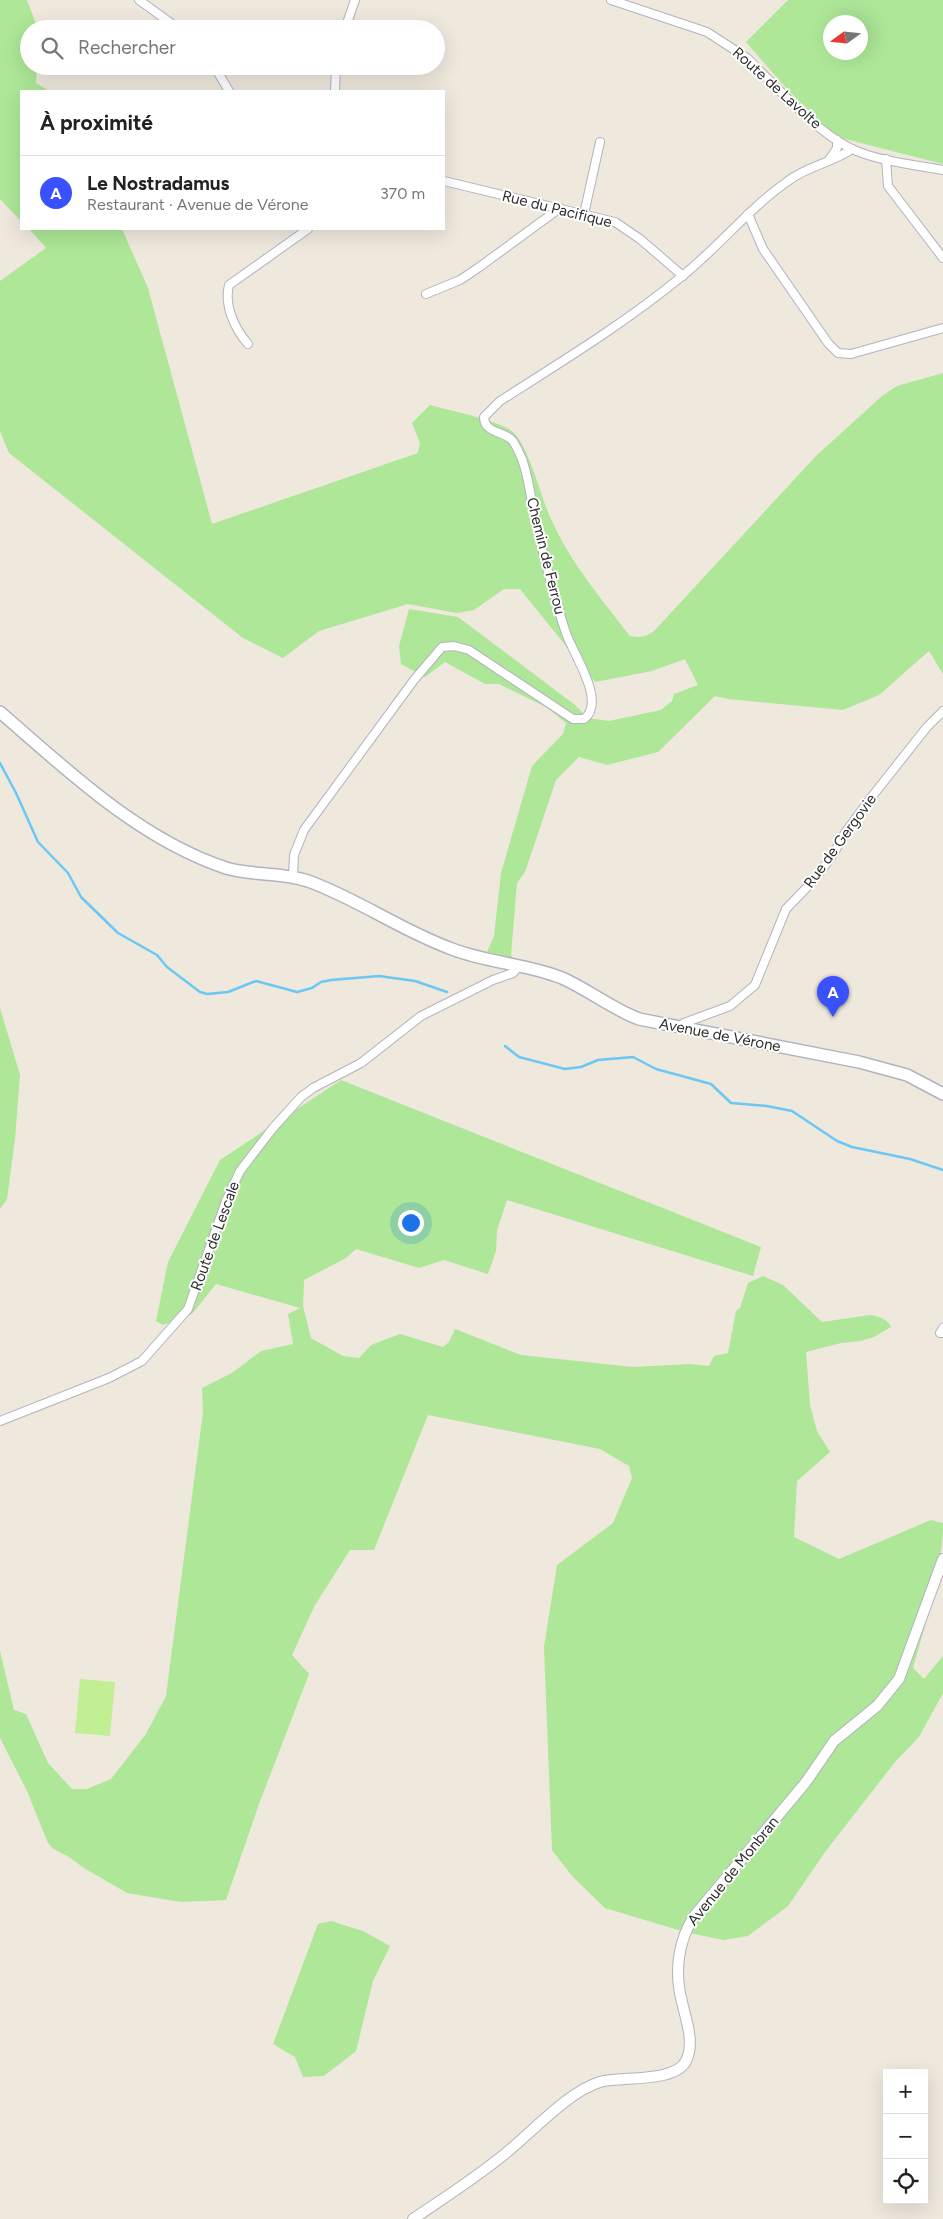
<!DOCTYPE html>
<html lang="fr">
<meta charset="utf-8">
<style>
body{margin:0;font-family:Figtree,sans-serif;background:#f2f2f2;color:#222}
.controls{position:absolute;right:15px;bottom:15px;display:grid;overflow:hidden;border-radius:0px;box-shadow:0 5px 20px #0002}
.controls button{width:45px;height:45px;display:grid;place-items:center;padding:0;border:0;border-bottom:1px solid #e0e0e0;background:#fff;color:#222;font:25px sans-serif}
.compass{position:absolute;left:823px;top:15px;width:45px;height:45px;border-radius:50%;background:#fff;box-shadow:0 5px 20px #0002;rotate:255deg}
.you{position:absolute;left:410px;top:1222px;width:18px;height:18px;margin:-12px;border:4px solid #fff;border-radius:50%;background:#1a73e8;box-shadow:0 0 0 8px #1a73e833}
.badge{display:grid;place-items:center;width:32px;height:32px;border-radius:50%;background:#3a51ff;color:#fff;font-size:16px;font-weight:700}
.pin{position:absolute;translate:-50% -41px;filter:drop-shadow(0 1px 2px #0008)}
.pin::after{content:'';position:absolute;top:26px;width:18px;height:15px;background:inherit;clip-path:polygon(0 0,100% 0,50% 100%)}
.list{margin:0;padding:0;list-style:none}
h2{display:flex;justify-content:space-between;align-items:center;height:65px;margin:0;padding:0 20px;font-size:21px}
h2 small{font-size:16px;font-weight:400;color:#767676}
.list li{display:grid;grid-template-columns:32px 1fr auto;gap:15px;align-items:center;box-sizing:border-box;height:75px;padding:0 20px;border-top:1px solid #e0e0e0}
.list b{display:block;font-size:19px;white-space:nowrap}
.list p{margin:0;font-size:16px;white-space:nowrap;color:#767676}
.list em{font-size:16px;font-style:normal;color:#767676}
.icon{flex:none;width:28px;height:28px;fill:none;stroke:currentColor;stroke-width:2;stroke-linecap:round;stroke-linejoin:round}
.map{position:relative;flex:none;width:943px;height:2219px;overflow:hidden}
.search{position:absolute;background:#fff;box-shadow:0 5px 20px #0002;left:20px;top:20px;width:425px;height:55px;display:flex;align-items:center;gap:12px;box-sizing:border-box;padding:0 18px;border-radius:28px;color:#767676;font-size:19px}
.panel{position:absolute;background:#fff;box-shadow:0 5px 20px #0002;left:20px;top:90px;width:425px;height:140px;border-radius:0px}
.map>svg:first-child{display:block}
</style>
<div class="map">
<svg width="943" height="2219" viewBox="0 0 943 2219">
<rect width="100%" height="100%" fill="#eee8dd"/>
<g fill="#ade797" fill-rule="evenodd">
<path d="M0 0H27L38 29H29V66H37L36 83 49 91H21V221L0 199Z"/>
<path d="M788 0H943V164L841 138 823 125 786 88 746 42ZM860 22V52H830V22Z"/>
<path d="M29 229H122L148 288 212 524 418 453 420 443 412 423 430 405C448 410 501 421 513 432 529 446 541 498 551 519 570 562 602 600 630 636 641 638 647 637 655 630L816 456 882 396 897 386 943 373V674L929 651 879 695 843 710 728 699 715 696 658 752 607 765 579 757 556 780 525 872 517 883 511 955 514 959 487 952 494 936 501 873 532 766 563 734 566 723 546 707 499 684H485L445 662 425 677 401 664 399 646 409 609 458 617 575 705 588 718 609 721 661 710 672 701 674 694 698 685 685 659 652 671 595 682 520 589H504L474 610 457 613 408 604 319 631 283 658 243 638 9 453 0 431V281L46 248Z"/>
<path d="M0 1008 20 1075 15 1139 7 1199 0 1209Z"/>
<path d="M341 1080 761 1247 753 1276 507 1200 497 1230 496 1251 488 1274 444 1260 419 1268 356 1249 346 1258 304 1280 303 1306 311 1338 343 1356 359 1358 371 1345 400 1334 443 1347 449 1342 455 1329 521 1355 633 1367 690 1364 709 1366 714 1356 728 1353 736 1311 740 1308 748 1283 763 1276 783 1285 822 1322 870 1315C878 1316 888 1319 891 1327L874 1337 860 1341 841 1343 806 1352 810 1405 817 1431 830 1452 797 1481 794 1537 839 1559 931 1520 943 1523C943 1569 926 1623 913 1668L924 1679 943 1656V1693L919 1737 895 1762 825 1852 788 1906 748 1936 723 1940 685 1932 605 1908 572 1876 552 1850 544 1647 557 1565 613 1523 632 1478 629 1466 600 1449 428 1415 374 1550H350L315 1605 292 1655 309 1674 259 1804 226 1900 181 1902 127 1893 84 1868 69 1857 52 1848 47 1841 27 1791 0 1738V1651L14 1710 26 1714 48 1763 72 1789H87L111 1779 146 1734 166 1696 203 1412 202 1388 232 1373 261 1351 293 1344 288 1314 300 1308 216 1284 192 1314 163 1325 156 1321 168 1262 220 1160Z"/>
<path d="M331 1921 363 1931 390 1946 373 1981 356 2051 324 2076 303 2077 295 2057 273 2044 318 1924Z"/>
</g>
<path fill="#c2ef93" d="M80 1679 115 1682 110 1736 75 1733Z"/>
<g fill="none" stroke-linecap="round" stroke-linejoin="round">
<g stroke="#6bc8f5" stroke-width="2.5">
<path d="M0 763 16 793 38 842 68 873 81 897 118 933 157 955 167 967 200 992 207 994 228 992 256 981 297 992 312 988 321 982 331 980 379 976 415 981 447 992"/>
<path d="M505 1046 519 1057 565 1069 581 1067 598 1060 633 1057 656 1069 711 1084 731 1103 767 1106 792 1111 837 1141 852 1147 910 1159 943 1170"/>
</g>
<defs>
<g id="minor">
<path d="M139 0 179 29"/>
<path d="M611 0 707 32 747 58C777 87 814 130 850 148 876 161 915 165 943 170"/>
<path d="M345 29 355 0"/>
<path d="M214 66 229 91"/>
<path d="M335 91 336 66"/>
<path d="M886 159 888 186 943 258"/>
<path d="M829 160 837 148V140"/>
<path d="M444 181 615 222 640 239 683 276"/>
<path d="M584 214 600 142"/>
<path d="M748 214 763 249 828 343 838 353 851 354 943 328"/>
<path d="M426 294 460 280 478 268 560 208"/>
<path d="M248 344C234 328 224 305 229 285L308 229"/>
<path d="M293 876 294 855 304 830 414 680 442 647 454 646 469 650 573 719H584C607 702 573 654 566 633 553 595 544 557 535 519 531 499 529 478 522 459 519 453 516 444 511 439 501 431 484 432 484 417L500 401C561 362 625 323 681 277 719 247 748 209 788 181 807 166 832 163 852 149"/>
<path d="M681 1027 684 1023 730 1006 755 985 786 909 813 881 832 856 845 833 870 799 927 727 943 711"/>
<path d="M943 1328 940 1333H943"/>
<path d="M0 1421 109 1378 142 1361 188 1309 226 1201 240 1171 273 1128 301 1097 313 1088 361 1063 421 1016 493 980 513 973 518 967"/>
</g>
<path id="tertiary" d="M413 2219C444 2198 477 2177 506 2153 532 2132 569 2091 600 2082 621 2076 675 2083 686 2061 695 2043 686 2020 682 2002 674 1972 678 1940 695 1915L806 1782 834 1741 877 1706 899 1679 943 1559"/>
<path id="secondary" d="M0 712C68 771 139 839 226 868 253 876 281 872 308 881 358 899 402 931 452 949 488 963 528 964 562 978 589 990 612 1009 639 1019L859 1062 907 1075 943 1094"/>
</defs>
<use href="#minor" stroke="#b2b3c0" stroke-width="10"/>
<use href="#tertiary" stroke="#b2b3c0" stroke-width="12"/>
<use href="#secondary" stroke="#b2b3c0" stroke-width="14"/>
<use href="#minor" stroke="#fff" stroke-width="8"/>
<use href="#tertiary" stroke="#fff" stroke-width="10"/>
<use href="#secondary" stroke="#fff" stroke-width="11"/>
</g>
<g text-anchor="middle" stroke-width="4" stroke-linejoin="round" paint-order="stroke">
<g font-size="15" fill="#2c2c2c" stroke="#fff">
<text transform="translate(777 88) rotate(42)" y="5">Route de Lavolte</text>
<text transform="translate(557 209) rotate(14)" y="5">Rue du Pacifique</text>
<text transform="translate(546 556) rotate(76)" y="5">Chemin de Ferrou</text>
<text transform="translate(840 841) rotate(-54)" y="5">Rue de Gergovie</text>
<text transform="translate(720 1035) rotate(11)" y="5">Avenue de Vérone</text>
<text transform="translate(215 1236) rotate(-70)" y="5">Route de Lescale</text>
<text transform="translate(733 1871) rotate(-51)" y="5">Avenue de Monbran</text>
</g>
</g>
</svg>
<div class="controls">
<button>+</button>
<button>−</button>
<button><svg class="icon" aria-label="locate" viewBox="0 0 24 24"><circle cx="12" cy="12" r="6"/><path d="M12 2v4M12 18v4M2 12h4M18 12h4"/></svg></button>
</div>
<svg class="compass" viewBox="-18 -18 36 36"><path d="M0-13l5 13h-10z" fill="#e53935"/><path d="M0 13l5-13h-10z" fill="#767676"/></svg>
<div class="you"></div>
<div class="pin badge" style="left:833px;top:1017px">A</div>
<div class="search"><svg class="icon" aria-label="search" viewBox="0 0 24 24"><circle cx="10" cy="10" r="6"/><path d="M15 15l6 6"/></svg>Rechercher</div>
<section class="panel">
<h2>À proximité<small></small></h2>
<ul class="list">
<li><span class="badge">A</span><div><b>Le Nostradamus</b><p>Restaurant · Avenue de Vérone</p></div><em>370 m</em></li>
</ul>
</section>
</div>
